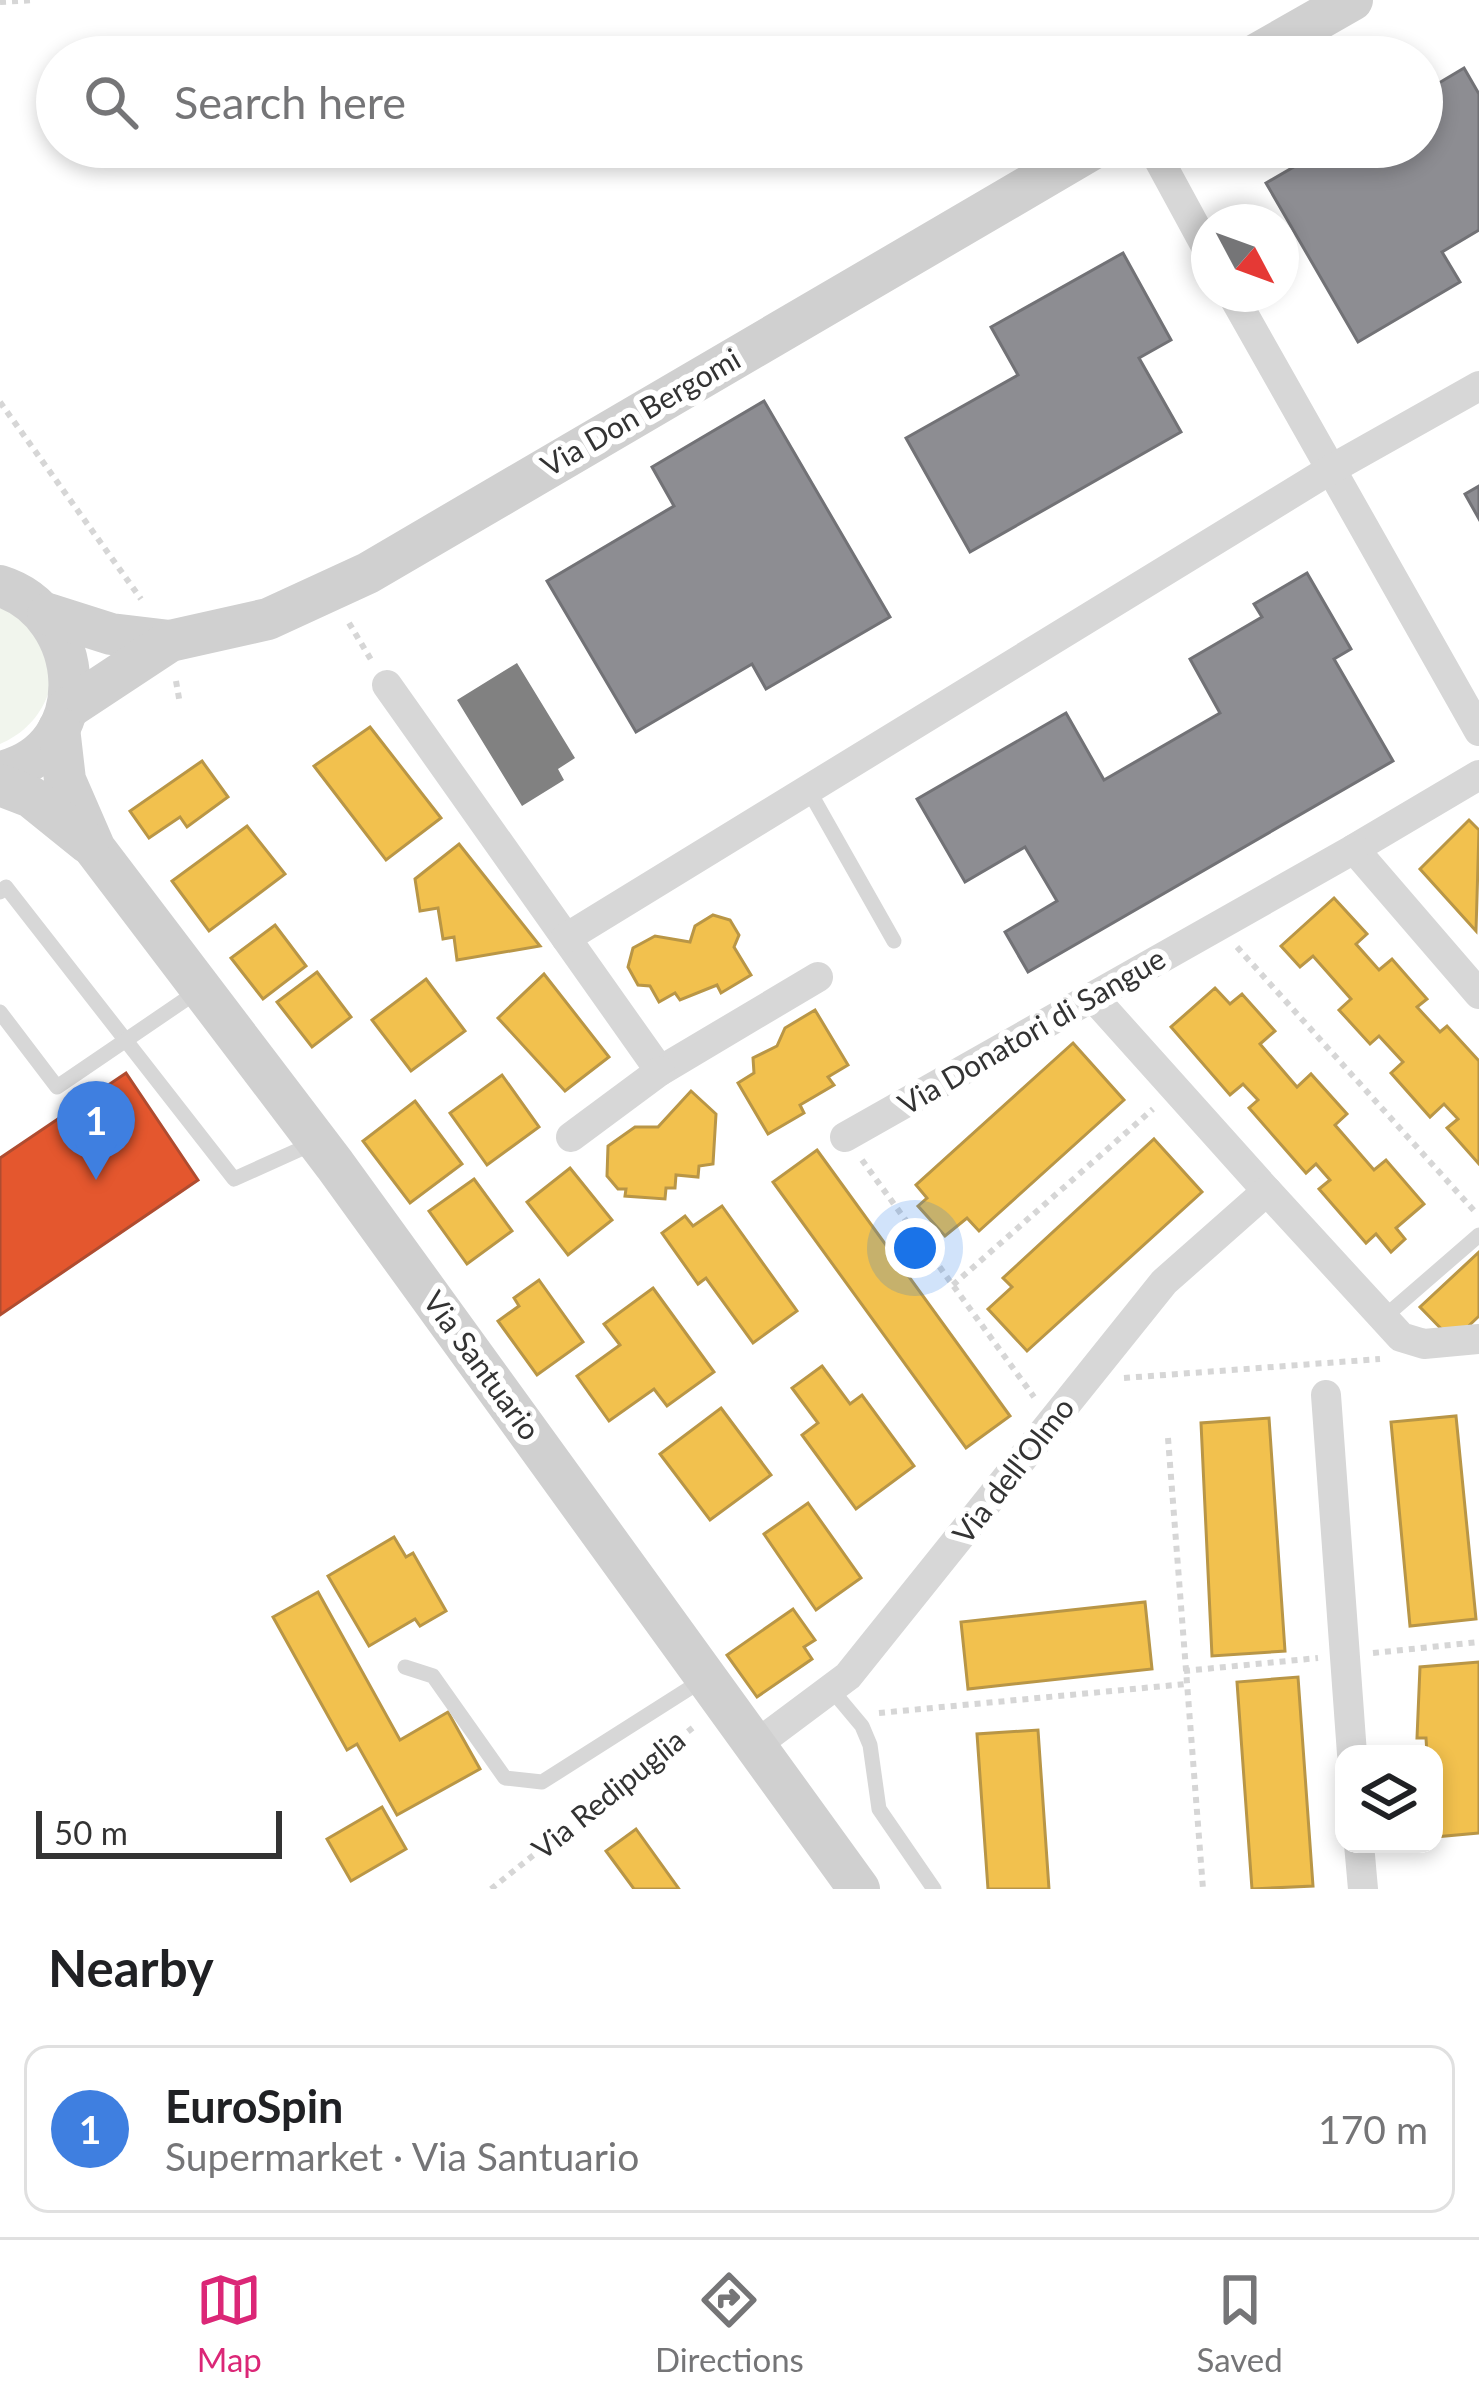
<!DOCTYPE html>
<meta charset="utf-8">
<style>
body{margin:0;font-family:Lato,sans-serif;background:#f6f6f6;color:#202124}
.controls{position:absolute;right:36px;bottom:36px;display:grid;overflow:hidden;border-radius:24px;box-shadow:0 6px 18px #0003}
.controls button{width:108px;height:108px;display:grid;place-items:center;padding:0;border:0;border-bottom:3px solid #e0e0e0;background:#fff;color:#202124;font:60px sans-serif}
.compass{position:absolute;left:1191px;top:204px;width:108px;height:108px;border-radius:50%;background:#fff;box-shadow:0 6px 18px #0003;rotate:131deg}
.scale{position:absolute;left:36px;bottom:30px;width:246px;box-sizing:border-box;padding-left:12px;border:6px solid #333;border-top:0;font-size:33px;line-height:42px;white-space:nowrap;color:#333;-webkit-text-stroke:9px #fff;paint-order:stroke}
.you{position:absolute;left:915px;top:1248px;width:42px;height:42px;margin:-30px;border:9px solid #fff;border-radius:50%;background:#1a73e8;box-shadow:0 0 0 18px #1a73e833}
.badge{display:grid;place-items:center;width:78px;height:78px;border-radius:50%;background:#db2777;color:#fff;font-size:39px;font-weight:700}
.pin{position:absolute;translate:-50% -99px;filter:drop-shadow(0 3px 6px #0008)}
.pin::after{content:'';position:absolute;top:63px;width:42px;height:36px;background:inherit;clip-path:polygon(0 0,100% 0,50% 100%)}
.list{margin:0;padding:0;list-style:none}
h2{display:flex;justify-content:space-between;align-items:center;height:156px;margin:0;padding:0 48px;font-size:51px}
h2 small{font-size:39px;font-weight:400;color:#757577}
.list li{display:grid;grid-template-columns:78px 1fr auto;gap:36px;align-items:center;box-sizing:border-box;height:168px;margin:0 24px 24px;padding:0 24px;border:3px solid #e0e0e0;border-radius:24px}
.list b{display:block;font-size:45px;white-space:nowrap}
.list p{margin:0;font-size:39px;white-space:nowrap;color:#757577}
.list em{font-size:39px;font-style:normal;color:#757577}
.icon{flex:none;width:66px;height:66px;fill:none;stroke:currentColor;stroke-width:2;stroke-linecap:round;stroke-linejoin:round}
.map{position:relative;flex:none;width:1479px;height:1889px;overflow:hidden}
.search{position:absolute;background:#fff;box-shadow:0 6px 18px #0003;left:36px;right:36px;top:36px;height:132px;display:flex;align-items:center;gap:30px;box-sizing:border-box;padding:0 42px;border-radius:66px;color:#757577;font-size:45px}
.sheet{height:348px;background:#fff}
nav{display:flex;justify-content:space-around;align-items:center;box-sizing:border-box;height:168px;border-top:3px solid #e0e0e0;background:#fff;font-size:33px;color:#757577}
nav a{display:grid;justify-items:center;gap:6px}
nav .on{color:#db2777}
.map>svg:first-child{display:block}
</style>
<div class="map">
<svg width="1479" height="1889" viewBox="0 0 1479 1889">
<rect width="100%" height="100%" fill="#fff"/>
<path fill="#f1f5ed" d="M0 606C11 614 32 623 39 634 69 676 42 727 0 744Z"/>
<g fill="#f2c14e" stroke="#b99646" stroke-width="3">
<path d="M370 727 441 818 386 860 314 766Z"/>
<path d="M202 761 228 797 187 827 180 817 149 838 130 811Z"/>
<path d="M1469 820 1479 830 1476 931 1420 869Z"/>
<path d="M247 826 285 874 209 931 172 881Z"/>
<path d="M459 844 540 946 457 960 454 937 443 939 438 908 420 911 415 879Z"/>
<path d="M1334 898 1367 934 1356 944 1379 970 1392 959 1427 999 1417 1007 1440 1032 1447 1026 1479 1061V1164L1447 1128 1458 1119 1444 1104 1430 1117 1391 1073 1403 1062 1379 1036 1370 1044 1339 1010 1351 999 1313 956 1300 967 1281 946Z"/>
<path d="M713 915 730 920 739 935 734 947 751 975 721 993 717 985 680 1000 675 993 659 1002 650 986 638 985 628 967 633 948 655 936 690 942 695 926Z"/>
<path d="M275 925 306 966 263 999 231 958Z"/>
<path d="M317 972 351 1017 312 1047 277 1002Z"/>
<path d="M544 974 609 1057 565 1091 498 1018Z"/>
<path d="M426 979 465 1031 411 1071 372 1020Z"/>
<path d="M1215 988 1230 1004 1242 994 1275 1031 1260 1044 1297 1087 1311 1074 1347 1114 1335 1125 1374 1170 1386 1160 1424 1204 1396 1228 1405 1239 1391 1252 1376 1234 1366 1243 1319 1189 1330 1180 1316 1164 1306 1173 1249 1108 1258 1100 1243 1084 1230 1095 1171 1027Z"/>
<path d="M815 1010 848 1065 828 1077 834 1085 800 1105 804 1113 768 1134 738 1083 754 1073 753 1058 777 1046 785 1028Z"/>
<path d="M1073 1043 1124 1100 979 1231 967 1218 945 1236 918 1206 927 1198 916 1185Z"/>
<path d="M502 1075 539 1127 487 1165 450 1113Z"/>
<path d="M691 1091 716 1114 713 1164 699 1166 698 1177 676 1175 675 1188H666L665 1199 625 1196 626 1189H618L607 1176 608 1146 635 1127H658Z"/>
<path d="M415 1101 462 1164 410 1203 363 1141Z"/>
<path d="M1154 1139 1202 1192 1027 1351 988 1309 1012 1287 1003 1278Z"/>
<path d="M817 1150 1010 1416 966 1448 773 1182Z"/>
<path d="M570 1168 612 1220 568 1255 527 1202Z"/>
<path d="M474 1179 512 1231 467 1264 429 1211Z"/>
<path d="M722 1206 797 1311 753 1343 706 1278 698 1284 662 1233 685 1216 693 1226Z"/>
<path d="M1479 1252V1316L1453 1341 1420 1307Z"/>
<path d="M539 1280 583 1342 537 1375 498 1321 519 1306 514 1298Z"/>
<path d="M653 1288 714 1372 667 1406 654 1389 609 1421 577 1376 620 1345 604 1324Z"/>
<path d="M822 1366 850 1404 862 1395 914 1466 856 1509 802 1435 818 1423 792 1388Z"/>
<path d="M721 1408 771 1475 710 1520 660 1454Z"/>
<path d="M1456 1416 1476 1619 1410 1626 1391 1422Z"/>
<path d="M1269 1418 1285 1651 1212 1656 1201 1423Z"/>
<path d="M808 1503 861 1578 816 1610 764 1534Z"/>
<path d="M394 1537 406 1557 413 1553 446 1611 420 1626 415 1619 369 1646 328 1576Z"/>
<path d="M318 1592 400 1740 448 1712 480 1769 397 1815 357 1744 347 1750 273 1617Z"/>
<path d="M1145 1602 1152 1669 968 1689 961 1622Z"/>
<path d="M793 1609 815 1640 804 1647 812 1659 757 1697 727 1655Z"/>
<path d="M1479 1662V1833L1434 1837V1754H1427L1426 1738H1417L1420 1667Z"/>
<path d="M1298 1677 1313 1886 1252 1889 1237 1682Z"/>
<path d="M1038 1730 1049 1889H988L977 1734Z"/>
<path d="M382 1807 406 1849 351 1881 327 1839Z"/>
<path d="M636 1829 679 1889H634L606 1851Z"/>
</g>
<path fill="#e4572e" stroke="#af4c30" stroke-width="3" d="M126 1073 198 1180 0 1315V1158Z"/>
<g fill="#8d8d92" stroke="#727276" stroke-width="3">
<path d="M1464 68 1479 94V230L1442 252 1460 282 1358 342 1266 183 1328 147H1422V93Z"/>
<path d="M1123 253 1171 340 1139 358 1181 432 970 552 906 438 1018 375 991 327Z"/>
<path d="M764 401 890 617 766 689 752 664 636 732 547 581 674 506 652 467Z"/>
<path d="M1479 486V519L1465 494Z"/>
<path d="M1307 573 1351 649 1334 659 1393 761 1028 972 1005 932 1057 901 1025 847 965 882 917 799 1066 713 1104 780 1220 713 1190 659 1262 617 1254 604Z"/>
</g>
<path fill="#818181" d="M517 663 575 758 558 769 564 780 522 806 457 700Z"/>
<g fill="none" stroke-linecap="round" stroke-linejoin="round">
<g stroke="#d6d6d6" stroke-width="6" stroke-dasharray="6 6" stroke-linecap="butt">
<path d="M0 2 35 0"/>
<path d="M1200 57 1218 47"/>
<path d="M0 402 141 599"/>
<path d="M349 623 373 663"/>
<path d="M176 681 180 704"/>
<path d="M1237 947 1477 1214"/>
<path d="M862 1160 1034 1397"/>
<path d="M953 1285 1153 1109"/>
<path d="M1124 1378 1380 1359"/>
<path d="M1168 1438 1203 1889"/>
<path d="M1373 1653 1479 1642"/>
<path d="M1184 1671 1318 1658"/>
<path d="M879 1713 1186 1684"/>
<path d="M491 1889 695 1726"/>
</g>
<g stroke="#d7d7d7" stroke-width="15">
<path d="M808 789 894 941"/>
<path d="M0 892 6 887 234 1179 314 1143"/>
<path d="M0 1012 57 1087 198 991"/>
<path d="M1382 1319 1479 1235"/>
<path d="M405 1667 433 1676 505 1778 542 1782 701 1681"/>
<path d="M831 1689 862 1726 870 1745 879 1809 934 1889"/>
</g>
<g stroke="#d7d7d7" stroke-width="30">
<path d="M1152 147 1209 252"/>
<path d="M1232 294 1479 731"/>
<path d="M387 685 660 1071 818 977"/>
<path d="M1479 775 1354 849 1479 994"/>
<path d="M566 938 1328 471 1479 386"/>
<path d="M1093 997 1267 1191"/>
<path d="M571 1137 660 1071"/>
<path d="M845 1137 1354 849"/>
<path d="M1326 1395 1352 1754"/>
<path d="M757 1744 848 1676 1164 1282 1267 1191 1401 1337 1424 1344 1479 1339"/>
<path d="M1359 1844 1363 1889"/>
</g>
<g stroke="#d0d0d0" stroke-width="42">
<path d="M1252 57 1352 0"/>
<path d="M0 586C87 613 98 751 0 772"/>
<path d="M48 614 111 634 170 641"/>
<path d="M67 709 170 641 268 619 368 573 1096 147"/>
<path d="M59 728 65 780 95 849 335 1165 859 1889"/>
<path d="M0 785 31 797 88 843"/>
</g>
</g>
<g text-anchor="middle" stroke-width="12" stroke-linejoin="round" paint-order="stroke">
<g font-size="30" fill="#333" stroke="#fff">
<text transform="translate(641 413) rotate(-30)" y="10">Via Don Bergomi</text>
<text transform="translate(1032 1032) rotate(-30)" y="10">Via Donatori di Sangue</text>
<text transform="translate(481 1366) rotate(54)" y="10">Via Santuario</text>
<text transform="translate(1014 1471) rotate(-52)" y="10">Via dell'Olmo</text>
<text transform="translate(609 1795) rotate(-39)" y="10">Via Redipuglia</text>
</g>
</g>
</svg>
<div class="controls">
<button><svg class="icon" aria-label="layers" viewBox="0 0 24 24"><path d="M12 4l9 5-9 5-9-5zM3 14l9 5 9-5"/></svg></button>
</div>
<svg class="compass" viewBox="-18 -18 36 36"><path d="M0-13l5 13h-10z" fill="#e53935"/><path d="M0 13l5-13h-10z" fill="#757577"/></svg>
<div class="scale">50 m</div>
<div class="you"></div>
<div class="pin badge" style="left:96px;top:1180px;background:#3f7fe0">1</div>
<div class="search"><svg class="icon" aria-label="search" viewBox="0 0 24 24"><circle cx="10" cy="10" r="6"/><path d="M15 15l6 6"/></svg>Search here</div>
</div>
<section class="sheet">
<h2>Nearby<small></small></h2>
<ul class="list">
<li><span class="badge" style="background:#3f7fe0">1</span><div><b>EuroSpin</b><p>Supermarket · Via Santuario</p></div><em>170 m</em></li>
</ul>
</section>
<nav>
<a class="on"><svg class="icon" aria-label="map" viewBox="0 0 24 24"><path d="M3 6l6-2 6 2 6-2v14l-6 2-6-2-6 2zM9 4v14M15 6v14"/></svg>Map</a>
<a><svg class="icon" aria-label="directions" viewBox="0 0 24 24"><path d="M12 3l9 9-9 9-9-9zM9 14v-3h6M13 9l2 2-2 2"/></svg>Directions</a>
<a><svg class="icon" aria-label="saved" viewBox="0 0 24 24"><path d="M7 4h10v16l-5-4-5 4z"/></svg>Saved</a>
</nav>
